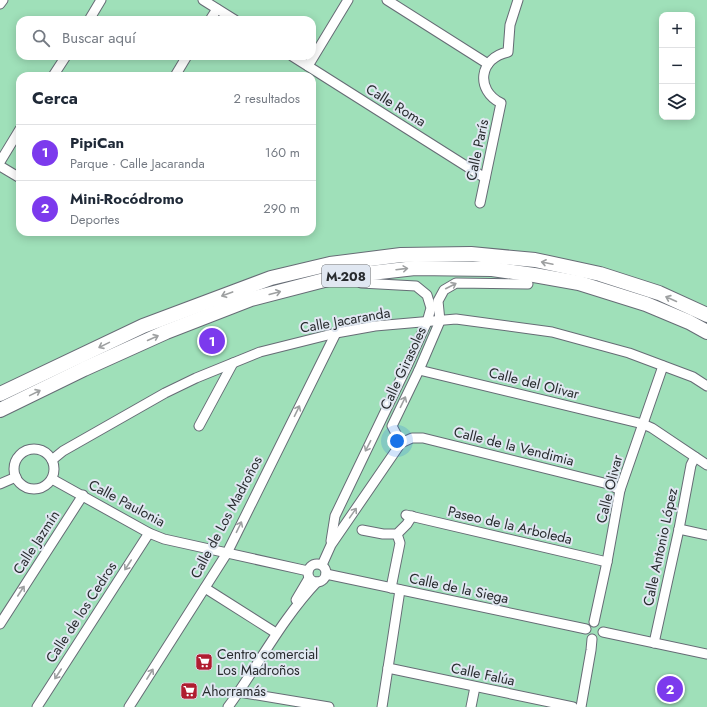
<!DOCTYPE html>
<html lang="es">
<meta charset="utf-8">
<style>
body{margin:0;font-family:Jost,sans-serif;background:#f6f6f7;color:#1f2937}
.controls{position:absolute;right:12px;top:12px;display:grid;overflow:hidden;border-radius:8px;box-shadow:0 2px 10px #0003}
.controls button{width:36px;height:36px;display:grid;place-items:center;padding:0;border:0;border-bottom:1px solid #e0e1e3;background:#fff;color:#1f2937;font:20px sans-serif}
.you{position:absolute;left:397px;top:441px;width:14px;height:14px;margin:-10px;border:3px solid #fff;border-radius:50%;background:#1a73e8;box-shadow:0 0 0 6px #1a73e833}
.badge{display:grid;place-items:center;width:26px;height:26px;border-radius:50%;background:#7c3aed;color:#fff;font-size:13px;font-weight:700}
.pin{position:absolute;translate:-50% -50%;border:2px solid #fff;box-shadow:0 1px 4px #0006}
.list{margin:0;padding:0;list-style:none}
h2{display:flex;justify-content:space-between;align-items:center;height:52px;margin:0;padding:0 16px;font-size:17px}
h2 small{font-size:13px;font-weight:400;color:#747a83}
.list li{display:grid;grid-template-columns:26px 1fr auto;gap:12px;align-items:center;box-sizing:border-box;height:56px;padding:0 16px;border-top:1px solid #e0e1e3}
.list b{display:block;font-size:15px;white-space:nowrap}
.list p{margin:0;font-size:13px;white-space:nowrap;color:#747a83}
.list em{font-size:13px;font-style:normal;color:#747a83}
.icon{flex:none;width:22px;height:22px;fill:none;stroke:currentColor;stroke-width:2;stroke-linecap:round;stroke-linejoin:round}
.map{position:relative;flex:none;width:707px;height:707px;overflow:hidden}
.search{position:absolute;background:#fff;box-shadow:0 2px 10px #0003;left:16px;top:16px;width:300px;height:44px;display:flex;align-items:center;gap:10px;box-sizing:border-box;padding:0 14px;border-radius:12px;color:#747a83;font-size:15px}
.panel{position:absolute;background:#fff;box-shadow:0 2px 10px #0003;left:16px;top:72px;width:300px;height:164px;border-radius:12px}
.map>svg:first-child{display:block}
</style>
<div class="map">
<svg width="707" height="707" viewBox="0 0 707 707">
<rect width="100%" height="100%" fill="#e0e7f1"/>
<path fill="#9fe0b9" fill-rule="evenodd" d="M0 0H707V707H0ZM662 15H692V117H662ZM20 20H312V56H20ZM20 76H312V232H20Z"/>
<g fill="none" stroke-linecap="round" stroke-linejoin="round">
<defs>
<g id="street">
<path d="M203 0 235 20"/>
<path d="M387 0 488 64"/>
<path d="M0 4 3 0"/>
<path d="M89 20 101 0"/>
<path d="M210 20 217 9"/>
<path d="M292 56 485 178"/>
<path d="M308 66 348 0"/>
<path d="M53 76 66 56"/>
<path d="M175 76 187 56"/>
<path d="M0 162 20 129"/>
<path d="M0 166 20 178"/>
<path d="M480 203 501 103C475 90 479 58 508 52L510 25 518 0"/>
<path d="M419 370 643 424 652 428 707 465"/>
<path d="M199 426 233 363"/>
<path d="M401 443 412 438H423L608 484 620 490"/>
<circle cx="34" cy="469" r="20"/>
<path d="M52 460 63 451 165 393 196 378 260 352 336 333 375 326 456 319 552 332 629 353 693 377 707 386"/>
<path d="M52 479 149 533 164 539 308 571"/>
<path d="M0 484 16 477"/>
<path d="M406 515 607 562"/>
<path d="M679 529 707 535"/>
<path d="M362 530 383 534H397L407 524 412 516"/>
<path d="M331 541 335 516 408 364 427 322 431 308 427 295 416 286 361 283"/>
<circle cx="317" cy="573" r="9"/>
<path d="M322 565 331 545 401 443 392 426 419 370 440 321 438 301 444 290 456 283 528 284"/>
<path d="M326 574 586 629"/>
<path d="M205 588 276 633"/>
<path d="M391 588 400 543 397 534"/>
<path d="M296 600 309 578"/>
<path d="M594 622 607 562 620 490 663 366"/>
<path d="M0 624 83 495"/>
<path d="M603 632 707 654"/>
<path d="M654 643 679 529 691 465 695 457"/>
<path d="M388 668 573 707"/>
<path d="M239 692 329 707"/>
<path d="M37 707 149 533"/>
<path d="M129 707 227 553 336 333"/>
<path d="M228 707C258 666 281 620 317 582"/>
<path d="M382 707 400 590"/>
<path d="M471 707 475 687"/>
<path d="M581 707 591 650 592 639"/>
</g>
<g id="primary">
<path d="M0 394 143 326 271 278 330 264 401 255 471 254 535 260 600 274 659 293 707 315"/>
<path d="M0 410 84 369 166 332 251 299 336 277 415 268 492 269 534 275 579 283 646 304 689 322 707 332"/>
</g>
</defs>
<use href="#street" stroke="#666c75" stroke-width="11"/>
<use href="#primary" stroke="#666c75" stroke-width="16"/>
<use href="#street" stroke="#fff" stroke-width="9"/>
<use href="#primary" stroke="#fff" stroke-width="14"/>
</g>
<defs><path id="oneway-shaft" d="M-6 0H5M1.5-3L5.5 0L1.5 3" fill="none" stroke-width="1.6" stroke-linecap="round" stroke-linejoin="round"/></defs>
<g stroke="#9ea0a1">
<use href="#oneway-shaft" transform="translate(547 263) rotate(-168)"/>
<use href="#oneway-shaft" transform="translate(402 269) rotate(-7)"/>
<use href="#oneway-shaft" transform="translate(451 286) rotate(-27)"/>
<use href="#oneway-shaft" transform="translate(275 293) rotate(-15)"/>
<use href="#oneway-shaft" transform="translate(227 294) rotate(160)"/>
<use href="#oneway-shaft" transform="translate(671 299) rotate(-156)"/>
<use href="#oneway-shaft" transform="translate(153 338) rotate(-24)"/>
<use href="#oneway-shaft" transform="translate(104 345) rotate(154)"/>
<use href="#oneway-shaft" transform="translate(35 393) rotate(-26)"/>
<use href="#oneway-shaft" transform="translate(403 402) rotate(-64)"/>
<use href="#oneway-shaft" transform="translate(297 411) rotate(-64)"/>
<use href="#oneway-shaft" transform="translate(368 446) rotate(117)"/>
<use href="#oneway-shaft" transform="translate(353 513) rotate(-55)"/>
<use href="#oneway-shaft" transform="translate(239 527) rotate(-64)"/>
<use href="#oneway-shaft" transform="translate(128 565) rotate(123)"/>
<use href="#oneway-shaft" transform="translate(21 591) rotate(-57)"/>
<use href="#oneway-shaft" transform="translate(58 674) rotate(123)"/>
<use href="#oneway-shaft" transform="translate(150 674) rotate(-58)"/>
</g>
<defs>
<symbol id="supermarket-square" viewBox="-11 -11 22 22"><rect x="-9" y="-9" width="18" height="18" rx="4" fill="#b01d30" stroke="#e0e7f1"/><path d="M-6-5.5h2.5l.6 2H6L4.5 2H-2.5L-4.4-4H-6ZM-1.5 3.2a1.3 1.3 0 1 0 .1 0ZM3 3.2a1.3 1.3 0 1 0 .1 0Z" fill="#fff"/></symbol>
</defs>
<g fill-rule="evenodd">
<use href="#supermarket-square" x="194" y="652" width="20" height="20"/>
<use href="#supermarket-square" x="179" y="681" width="20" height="20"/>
</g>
<g text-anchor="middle" stroke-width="4" stroke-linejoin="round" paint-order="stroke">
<rect fill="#e0e7f1" stroke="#5f6368" stroke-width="1" x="322" y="265" width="48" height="22" rx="3"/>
<g font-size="13" font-weight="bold" fill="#282b2e">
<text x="346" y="281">M-208</text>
</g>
<g font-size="14" fill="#282b2e" stroke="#e0e7f1">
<text transform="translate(396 105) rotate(32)" y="5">Calle Roma</text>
<text transform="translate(477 150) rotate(-78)" y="5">Calle París</text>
<text transform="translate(345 320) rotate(-10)" y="5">Calle Jacaranda</text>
<text transform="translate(403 368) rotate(-65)" y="5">Calle Girasoles</text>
<text transform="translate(534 383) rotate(14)" y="5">Calle del Olivar</text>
<text transform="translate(514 446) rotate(14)" y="5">Calle de la Vendimia</text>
<text transform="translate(609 489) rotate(-76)" y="5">Calle Olivar</text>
<text transform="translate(127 503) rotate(28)" y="5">Calle Paulonia</text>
<text transform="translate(226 517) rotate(-62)" y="5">Calle de Los Madroños</text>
<text transform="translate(510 525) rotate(13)" y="5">Paseo de la Arboleda</text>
<text transform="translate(36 542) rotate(-57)" y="5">Calle Jazmín</text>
<text transform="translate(660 547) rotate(-78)" y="5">Calle Antonio López</text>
<text transform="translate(459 588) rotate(12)" y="5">Calle de la Siega</text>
<text transform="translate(81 612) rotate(-57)" y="5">Calle de los Cedros</text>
<text transform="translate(483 674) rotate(12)" y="5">Calle Falúa</text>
</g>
<g font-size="14" fill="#282b2e" stroke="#e0e7f1" text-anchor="start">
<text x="217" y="659">Centro comercial<tspan x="217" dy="16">Los Madroños</tspan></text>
<text x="202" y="696">Ahorramás</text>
</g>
</g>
</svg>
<div class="controls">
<button>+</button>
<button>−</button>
<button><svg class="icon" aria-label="layers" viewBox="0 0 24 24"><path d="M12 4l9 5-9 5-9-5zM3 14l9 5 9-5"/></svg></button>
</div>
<div class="you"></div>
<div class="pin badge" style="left:212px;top:341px">1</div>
<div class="pin badge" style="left:670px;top:689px">2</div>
<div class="search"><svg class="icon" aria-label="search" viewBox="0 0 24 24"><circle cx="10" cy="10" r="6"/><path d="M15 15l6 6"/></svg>Buscar aquí</div>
<section class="panel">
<h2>Cerca<small>2 resultados</small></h2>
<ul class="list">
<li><span class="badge">1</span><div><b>PipiCan</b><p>Parque · Calle Jacaranda</p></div><em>160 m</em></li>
<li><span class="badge">2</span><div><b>Mini-Rocódromo</b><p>Deportes</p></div><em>290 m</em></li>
</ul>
</section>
</div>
